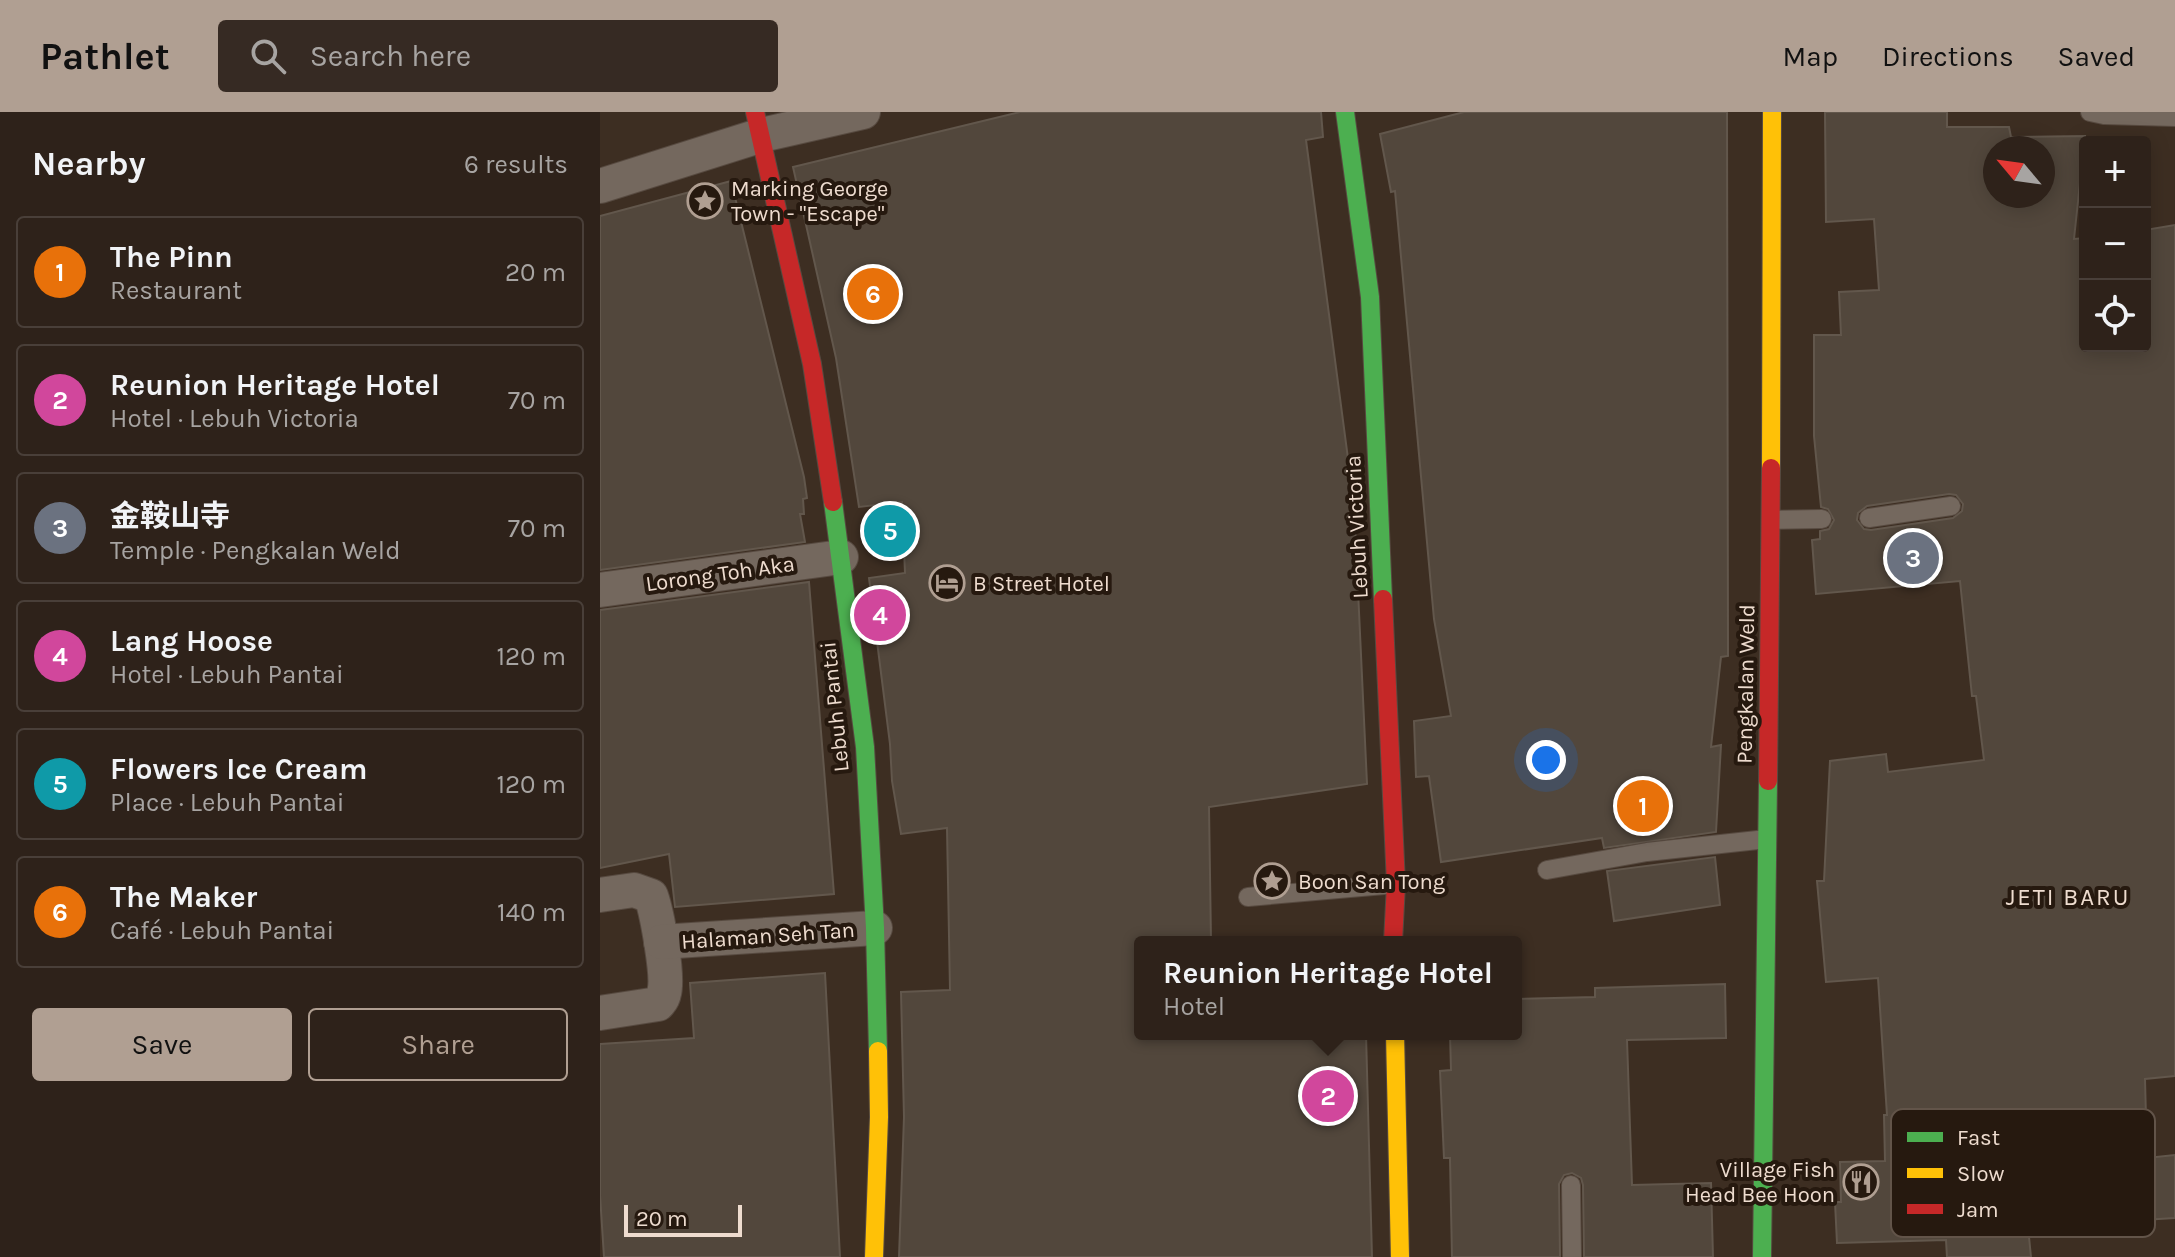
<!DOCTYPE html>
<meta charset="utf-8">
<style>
body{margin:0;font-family:Karla,"Noto Sans SC",sans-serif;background:#362a23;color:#f1f3f6}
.controls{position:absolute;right:24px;top:24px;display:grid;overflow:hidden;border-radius:8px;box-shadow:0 4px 20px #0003}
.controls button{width:72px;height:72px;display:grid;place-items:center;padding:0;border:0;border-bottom:2px solid #493f39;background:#2e221a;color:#f1f3f6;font:40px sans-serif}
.compass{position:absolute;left:1383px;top:24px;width:72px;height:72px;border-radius:50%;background:#2e221a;box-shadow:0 4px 20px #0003;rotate:299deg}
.scale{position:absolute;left:24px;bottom:20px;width:118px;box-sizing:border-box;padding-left:8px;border:4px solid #eedccf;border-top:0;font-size:22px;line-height:28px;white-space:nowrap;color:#eedccf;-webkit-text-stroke:6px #26190f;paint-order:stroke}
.you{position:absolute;left:946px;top:648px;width:28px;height:28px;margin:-20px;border:6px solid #fff;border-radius:50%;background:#1a73e8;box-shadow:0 0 0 12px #1a73e833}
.badge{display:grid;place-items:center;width:52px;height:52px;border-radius:50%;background:#b09f92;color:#fff;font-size:26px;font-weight:700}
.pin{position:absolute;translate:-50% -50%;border:4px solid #fff;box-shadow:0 2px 8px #0006}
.popup{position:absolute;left:534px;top:824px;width:388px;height:104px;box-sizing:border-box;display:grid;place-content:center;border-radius:8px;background:#2e221a;filter:drop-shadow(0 2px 6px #0005);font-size:26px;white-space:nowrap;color:#a7a4a2}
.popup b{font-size:30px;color:#f1f3f6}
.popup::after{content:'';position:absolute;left:50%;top:100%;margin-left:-16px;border:16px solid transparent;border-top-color:#2e221a}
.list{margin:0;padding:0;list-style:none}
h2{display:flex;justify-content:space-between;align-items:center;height:104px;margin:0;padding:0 32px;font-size:34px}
h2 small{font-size:26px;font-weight:400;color:#a7a4a2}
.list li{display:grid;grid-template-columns:52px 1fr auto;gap:24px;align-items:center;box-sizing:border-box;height:112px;margin:0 16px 16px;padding:0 16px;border:2px solid #493f39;border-radius:8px}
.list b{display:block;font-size:30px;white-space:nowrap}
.list p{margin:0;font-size:26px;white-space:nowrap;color:#a7a4a2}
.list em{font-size:26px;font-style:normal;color:#a7a4a2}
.actions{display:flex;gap:16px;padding:24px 32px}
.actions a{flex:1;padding:18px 0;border:2px solid #b09f92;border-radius:8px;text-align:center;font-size:28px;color:#b09f92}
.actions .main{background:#b09f92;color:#111}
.icon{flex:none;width:44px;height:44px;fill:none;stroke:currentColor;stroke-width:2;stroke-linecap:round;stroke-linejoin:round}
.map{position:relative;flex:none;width:1575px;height:1145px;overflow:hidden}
header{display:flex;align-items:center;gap:48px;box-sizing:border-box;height:112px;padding:0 40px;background:#b09f92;color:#111}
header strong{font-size:38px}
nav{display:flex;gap:44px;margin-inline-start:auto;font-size:28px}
.search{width:560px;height:72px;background:#362a23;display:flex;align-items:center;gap:20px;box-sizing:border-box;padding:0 28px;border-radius:8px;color:#a7a4a2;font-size:30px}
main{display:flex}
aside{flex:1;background:#2e221a}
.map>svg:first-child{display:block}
</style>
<header>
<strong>Pathlet</strong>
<div class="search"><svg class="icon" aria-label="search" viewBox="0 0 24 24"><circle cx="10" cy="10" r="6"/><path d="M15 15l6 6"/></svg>Search here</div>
<nav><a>Map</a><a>Directions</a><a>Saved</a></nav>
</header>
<main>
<aside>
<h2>Nearby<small>6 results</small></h2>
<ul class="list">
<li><span class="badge" style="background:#e8710a">1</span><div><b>The Pinn</b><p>Restaurant</p></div><em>20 m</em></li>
<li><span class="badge" style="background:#d1479c">2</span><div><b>Reunion Heritage Hotel</b><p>Hotel · Lebuh Victoria</p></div><em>70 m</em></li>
<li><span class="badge" style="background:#6b7280">3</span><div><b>金鞍山寺</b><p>Temple · Pengkalan Weld</p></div><em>70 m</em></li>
<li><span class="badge" style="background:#d1479c">4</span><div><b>Lang Hoose</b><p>Hotel · Lebuh Pantai</p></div><em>120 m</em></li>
<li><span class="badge" style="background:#0f9aa8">5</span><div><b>Flowers Ice Cream</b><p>Place · Lebuh Pantai</p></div><em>120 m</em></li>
<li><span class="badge" style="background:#e8710a">6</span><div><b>The Maker</b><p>Café · Lebuh Pantai</p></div><em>140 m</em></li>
</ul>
<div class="actions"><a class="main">Save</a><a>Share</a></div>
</aside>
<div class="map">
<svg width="1575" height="1145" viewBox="0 0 1575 1145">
<rect width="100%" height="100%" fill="#3d2e22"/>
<g fill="#52473c" stroke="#62574c" stroke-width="2" fill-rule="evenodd">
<path d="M420 0H721L723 25 706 28 754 392 767 672 609 695 611 830H540V922H766L772 1145H299L304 1005 301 880 350 878 347 716 301 722 292 669 290 632 269 466 305 461 302 390 259 395 236 246 193 55Z"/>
<path d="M864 0H1127L1128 544 1121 545 1111 635 1121 633 1116 720 1004 736 1002 726 841 750 829 664 816 665 814 609 851 604 834 507 795 79 791 80 780 22Z"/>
<path d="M1225 0H1347V15H1409L1411 25 1485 24 1474 127 1485 126V234H1545V118L1575 113V964L1545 967 1547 1046 1575 1043V1106L1428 1115 1431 1145H1347L1346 1128 1237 1131 1235 1090H1241L1240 1050 1285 1049 1284 1003H1287L1278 866 1226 870 1217 769H1224L1230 649 1286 642 1288 660 1384 648 1376 584H1372L1360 469 1216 482 1212 428 1220 427V419L1229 417 1234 408 1228 397 1221 395 1214 324V223H1241L1239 180 1279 178 1274 107 1226 110ZM1395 36H1443V84H1395ZM1349 382 1356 383 1363 392 1362 399 1353 406 1271 418 1264 417 1257 408 1258 401 1267 394Z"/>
<path d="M131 69 204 365 207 386 203 387 204 402H200L205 430 0 458V104Z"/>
<path d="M209 470 234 782 75 795 69 742 0 756V498Z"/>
<path d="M1115 745 1120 793 1014 809 1007 759Z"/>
<path d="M225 861 240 1145H4L0 1083V932L94 926 90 871Z"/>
<path d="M1125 872 1126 926 1027 928 1032 1073 1111 1071 1113 1145H984L983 1073 981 1066 972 1061 964 1063 959 1072 960 1145H852L850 1046H844L840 959 851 958 850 922H916V887L995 885V876Z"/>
</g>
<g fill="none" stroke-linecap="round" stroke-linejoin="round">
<defs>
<g id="lane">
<path d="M1490 0 1504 3 1575 5"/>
<path d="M1269 406 1351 394"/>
<path d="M1171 408 1222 407"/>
<path d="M947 758 1047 740 1167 727"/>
<path d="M648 785 796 772"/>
<path d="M971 1073 972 1145"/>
</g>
<g id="street">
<path d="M0 74 162 23 263 0"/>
<path d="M0 478 241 445"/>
<path d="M0 783 34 778 51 784C57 801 69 865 64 881 63 887 62 887 58 892L0 901"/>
<path d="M61 830 275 816"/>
</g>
<g id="fast">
<path d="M745 0 770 185 783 487"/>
<path d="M233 390 265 635 275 816 278 939"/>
<path d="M1162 1145 1168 669"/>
</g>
<g id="slow">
<path d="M1171 356 1172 0"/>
<path d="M795 922 800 1145"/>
<path d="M274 1145 279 1005 278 939"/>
</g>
<g id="jam">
<path d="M155 0 212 252 233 390"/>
<path d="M783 487 796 772 793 830"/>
<path d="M1168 669 1171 356"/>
</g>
</defs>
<use href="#lane" stroke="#574a40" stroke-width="20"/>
<use href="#street" stroke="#574a40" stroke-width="36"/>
<use href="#fast" stroke="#574a40" stroke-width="20"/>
<use href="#slow" stroke="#574a40" stroke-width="20"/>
<use href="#jam" stroke="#574a40" stroke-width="20"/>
<use href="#lane" stroke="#74685e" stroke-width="18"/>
<use href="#street" stroke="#74685e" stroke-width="34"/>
<use href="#fast" stroke="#4caf50" stroke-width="18"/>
<use href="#slow" stroke="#ffc107" stroke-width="18"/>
<use href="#jam" stroke="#c62828" stroke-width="18"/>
</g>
<defs>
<symbol id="sight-ring" viewBox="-11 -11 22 22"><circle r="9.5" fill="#26190f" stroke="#b09f92" stroke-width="1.5"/><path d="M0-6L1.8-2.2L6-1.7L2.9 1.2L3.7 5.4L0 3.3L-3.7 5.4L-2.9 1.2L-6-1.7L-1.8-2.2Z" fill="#b09f92"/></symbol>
<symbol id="hotel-ring" viewBox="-11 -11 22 22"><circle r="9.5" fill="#26190f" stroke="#b09f92" stroke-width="1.5"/><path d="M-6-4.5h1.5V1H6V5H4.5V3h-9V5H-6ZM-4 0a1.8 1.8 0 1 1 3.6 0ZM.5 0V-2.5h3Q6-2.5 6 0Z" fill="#b09f92"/></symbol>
<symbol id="restaurant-ring" viewBox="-11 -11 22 22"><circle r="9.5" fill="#26190f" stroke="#b09f92" stroke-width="1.5"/><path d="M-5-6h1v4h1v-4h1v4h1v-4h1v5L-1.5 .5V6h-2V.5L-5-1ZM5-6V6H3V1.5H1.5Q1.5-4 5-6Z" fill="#b09f92"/></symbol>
</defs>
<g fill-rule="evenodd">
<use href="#sight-ring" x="85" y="69" width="40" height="40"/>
<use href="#hotel-ring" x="327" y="451" width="40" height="40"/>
<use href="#sight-ring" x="652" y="749" width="40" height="40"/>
<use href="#restaurant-ring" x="1241" y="1050" width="40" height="40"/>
</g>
<g text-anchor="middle" stroke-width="8" stroke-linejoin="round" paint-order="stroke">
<g font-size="22" fill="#eedccf" stroke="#26190f" text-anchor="start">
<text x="131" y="84">Marking George<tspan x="131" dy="25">Town - "Escape"</tspan></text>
<text x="373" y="479">B Street Hotel</text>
<text x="698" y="777">Boon San Tong</text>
<text x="1235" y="1065" text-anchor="end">Village Fish<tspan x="1235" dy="25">Head Bee Hoon</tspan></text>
</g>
<g font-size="22" fill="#eedccf" stroke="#26190f">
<text transform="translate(756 415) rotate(-93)" y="8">Lebuh Victoria</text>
<text transform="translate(120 461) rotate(-8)" y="8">Lorong Toh Aka</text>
<text transform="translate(1145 572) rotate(-89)" y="8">Pengkalan Weld</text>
<text transform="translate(234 595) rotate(-96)" y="8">Lebuh Pantai</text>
<text transform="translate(168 823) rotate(-4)" y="8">Halaman Seh Tan</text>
</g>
<g font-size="24" letter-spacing="2" fill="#eedccf" stroke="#26190f">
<text x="1468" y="793">JETI BARU</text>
</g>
</g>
<rect x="1291" y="997" width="264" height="128" rx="12" fill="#26190f" stroke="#625449" stroke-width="2"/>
<rect x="1307" y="1020" width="36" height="10" fill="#4caf50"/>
<rect x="1307" y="1056" width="36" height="10" fill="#ffc107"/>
<rect x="1307" y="1092" width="36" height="10" fill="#c62828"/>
<g font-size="22" fill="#eedccf">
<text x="1357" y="1033">Fast</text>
<text x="1357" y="1069">Slow</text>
<text x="1357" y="1105">Jam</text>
</g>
</svg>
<div class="controls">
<button>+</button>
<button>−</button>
<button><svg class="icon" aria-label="locate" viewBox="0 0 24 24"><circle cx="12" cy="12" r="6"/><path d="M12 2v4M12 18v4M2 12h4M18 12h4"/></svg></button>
</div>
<svg class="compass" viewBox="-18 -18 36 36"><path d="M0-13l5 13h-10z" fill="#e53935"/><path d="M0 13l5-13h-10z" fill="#a7a4a2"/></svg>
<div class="scale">20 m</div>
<div class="you"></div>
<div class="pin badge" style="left:1043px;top:694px;background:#e8710a">1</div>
<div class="pin badge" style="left:728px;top:984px;background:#d1479c">2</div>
<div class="popup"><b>Reunion Heritage Hotel</b>Hotel</div>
<div class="pin badge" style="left:1313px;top:446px;background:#6b7280">3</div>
<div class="pin badge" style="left:280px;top:503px;background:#d1479c">4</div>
<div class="pin badge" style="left:290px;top:419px;background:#0f9aa8">5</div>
<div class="pin badge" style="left:273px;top:182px;background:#e8710a">6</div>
</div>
</main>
